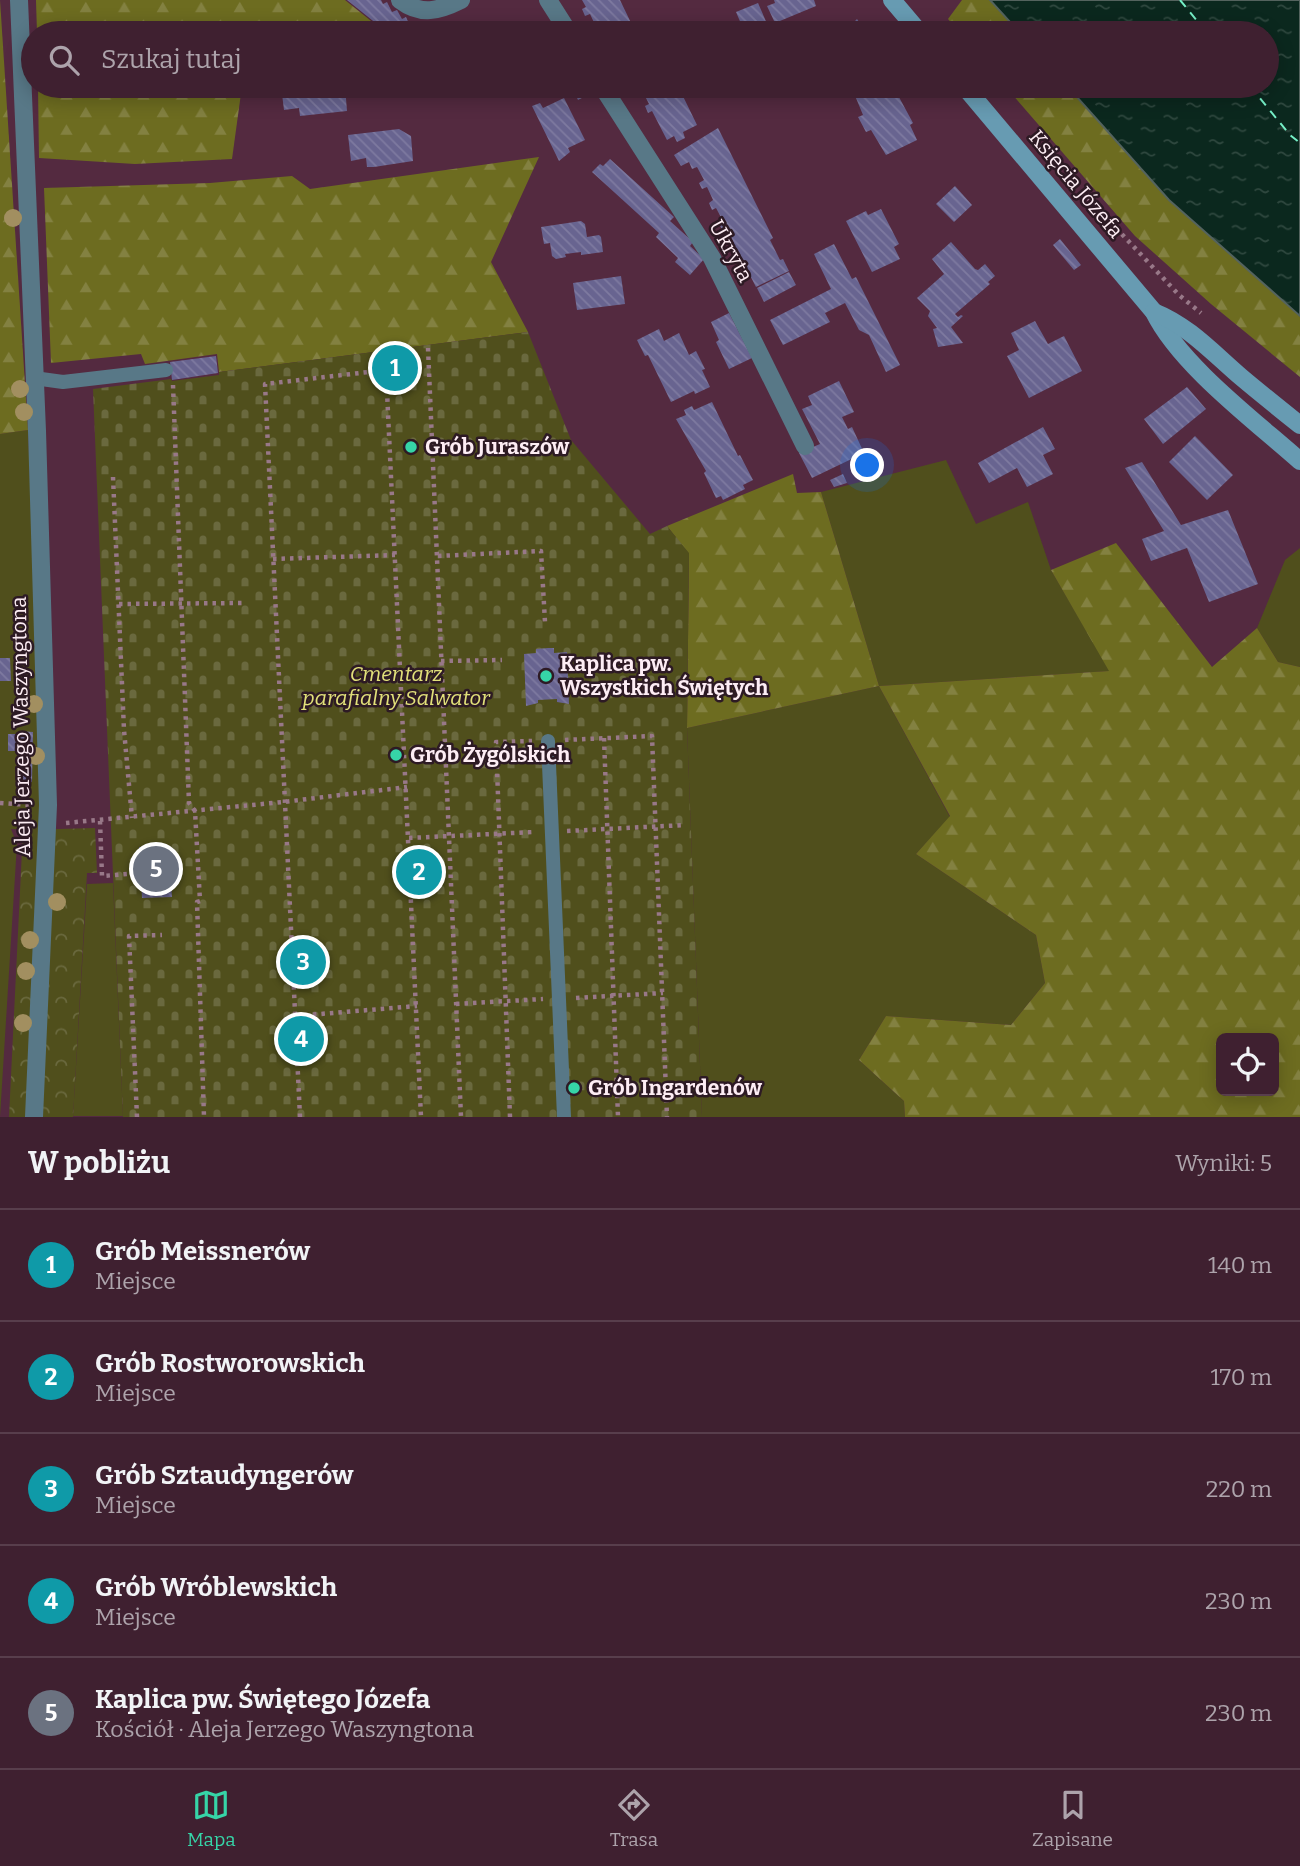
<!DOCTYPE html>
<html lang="pl">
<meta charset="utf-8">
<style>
body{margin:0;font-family:Bitter,serif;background:#4a2d3c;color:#f1f3f6}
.controls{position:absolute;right:21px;bottom:21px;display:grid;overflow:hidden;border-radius:10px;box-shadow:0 4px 18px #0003}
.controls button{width:63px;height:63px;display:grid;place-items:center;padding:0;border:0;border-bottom:2px solid #583e4c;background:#3f2030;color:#f1f3f6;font:35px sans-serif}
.you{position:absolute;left:868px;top:466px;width:24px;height:24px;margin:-18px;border:5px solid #fff;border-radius:50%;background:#1a73e8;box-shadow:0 0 0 10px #1a73e833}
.badge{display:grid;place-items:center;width:46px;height:46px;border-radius:50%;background:#36d4a7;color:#fff;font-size:23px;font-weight:700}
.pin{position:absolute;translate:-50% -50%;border:4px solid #fff;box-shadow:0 2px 7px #0006}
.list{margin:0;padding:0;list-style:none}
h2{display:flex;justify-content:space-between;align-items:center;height:91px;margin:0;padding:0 28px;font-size:30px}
h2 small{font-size:23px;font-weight:400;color:#ada3ab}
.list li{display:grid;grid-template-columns:46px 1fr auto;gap:21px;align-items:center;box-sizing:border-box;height:112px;padding:0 28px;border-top:2px solid #583e4c}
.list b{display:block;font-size:26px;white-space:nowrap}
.list p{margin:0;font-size:23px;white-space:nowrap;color:#ada3ab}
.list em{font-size:23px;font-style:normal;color:#ada3ab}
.icon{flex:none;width:38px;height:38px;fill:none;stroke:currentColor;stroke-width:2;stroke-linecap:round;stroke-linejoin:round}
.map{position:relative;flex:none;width:1300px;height:1117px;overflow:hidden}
.search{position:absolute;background:#3f2030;box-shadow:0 4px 18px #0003;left:21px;right:21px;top:21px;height:77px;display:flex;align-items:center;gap:18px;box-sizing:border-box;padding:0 24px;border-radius:38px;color:#ada3ab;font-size:26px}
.sheet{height:651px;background:#3f2030}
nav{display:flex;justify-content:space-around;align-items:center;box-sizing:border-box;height:98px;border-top:2px solid #583e4c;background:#3f2030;font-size:19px;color:#ada3ab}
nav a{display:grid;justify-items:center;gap:4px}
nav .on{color:#36d4a7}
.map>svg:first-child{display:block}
</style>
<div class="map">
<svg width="1300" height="1117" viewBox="0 0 1300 1117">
<defs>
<pattern id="forest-firs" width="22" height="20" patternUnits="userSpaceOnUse" patternTransform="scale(1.75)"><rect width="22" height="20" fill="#6d6c20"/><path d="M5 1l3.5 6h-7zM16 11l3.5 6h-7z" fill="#838141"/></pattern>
<pattern id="cemetery-stones" width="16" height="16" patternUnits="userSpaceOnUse" patternTransform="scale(1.75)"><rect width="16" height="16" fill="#504f1c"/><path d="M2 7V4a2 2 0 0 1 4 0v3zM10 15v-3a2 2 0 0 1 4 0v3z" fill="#6a693e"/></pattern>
<pattern id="park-crowns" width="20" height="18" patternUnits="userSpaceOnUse" patternTransform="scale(1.75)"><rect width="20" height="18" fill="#504f1c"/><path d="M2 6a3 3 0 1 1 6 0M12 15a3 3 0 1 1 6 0" fill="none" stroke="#6a693e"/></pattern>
<pattern id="water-ripples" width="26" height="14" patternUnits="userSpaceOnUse" patternTransform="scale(1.75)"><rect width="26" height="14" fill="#0b281e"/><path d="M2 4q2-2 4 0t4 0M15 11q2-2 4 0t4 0" fill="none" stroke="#2f483f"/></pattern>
<pattern id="building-back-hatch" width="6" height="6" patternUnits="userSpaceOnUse" patternTransform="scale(1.75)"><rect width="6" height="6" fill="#686490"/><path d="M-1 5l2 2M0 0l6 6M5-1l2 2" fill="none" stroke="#7e7aa0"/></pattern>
</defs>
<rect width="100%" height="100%" fill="#542a40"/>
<g fill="#504f1c">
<path d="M28 430 44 830 11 829 17 844 0 1117V434Z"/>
<path d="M946 460 976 524 1028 502 1051 570 1110 671 879 686 950 817 916 854 1036 935 1045 983 1011 1025 886 1016 859 1060 904 1101 905 1117H702L687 728 879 686 821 492Z"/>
<path d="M1300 548V667L1278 662 1257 628 1285 560Z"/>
<path d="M113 883 123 1116H73L87 884Z"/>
</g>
<g fill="url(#forest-firs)" fill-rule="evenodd">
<path d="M0 0 28 430 0 434Z"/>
<path d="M36 0H345L386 33H37Z"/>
<path d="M962 0H990L1020 33H960L948 19Z"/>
<path d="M38 86H242L232 159 135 164 39 158Z"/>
<path d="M1005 86H1067L1169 200 1300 316V377L1211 304 1135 236Z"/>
<path d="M539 157 491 262 528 332 219 372 217 354 145 364 141 354 51 363 44 188 210 183 292 176 310 189Z"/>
<path d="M793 474 797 493 821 492 879 686 1109 671 1051 570 1116 543 1212 667 1257 628 1278 662 1300 667V1117H905L904 1101 859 1060 886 1016 1011 1025 1045 983 1036 935 916 854 950 816 879 686 687 728 689 554 667 526ZM1221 1038H1274V1091H1221Z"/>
</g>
<path fill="url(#cemetery-stones)" d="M528 332 571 440 650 534 667 526 689 553 687 728 702 1117H123L93 389 171 379 172 381 219 375V372Z"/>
<path fill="url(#park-crowns)" d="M95 828 97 873H87L73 1117H9L23 830Z"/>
<path fill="url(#water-ripples)" stroke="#54635e" stroke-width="2" d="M990 0H1300V316L1169 200 1067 86H1267V33H1020Z"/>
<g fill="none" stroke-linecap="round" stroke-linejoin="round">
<g stroke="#75efc6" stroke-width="2" stroke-dasharray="9 7" stroke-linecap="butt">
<path d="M1180 0 1207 33"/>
<path d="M1250 86 1290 135 1300 143"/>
</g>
</g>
<g fill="url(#building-back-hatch)">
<path d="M347 0H381L383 4 387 2 392 12 397 10 402 19 406 17 410 26 415 24 420 33H388Z"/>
<path d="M582 0H620L633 27 646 21 652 33H599L590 14 585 16 582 9 586 7Z"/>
<path d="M774 0H814L816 6 775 23 767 6 775 3Z"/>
<path d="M758 3 768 26 745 33 736 12Z"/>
<path d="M857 19 866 33H832L854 22Z"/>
<path d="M281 86H345L347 111 300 116 299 108 284 110Z"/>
<path d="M575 86H592L595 91 578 100 572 87Z"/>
<path d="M635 86H678L697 125 683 132 685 138 677 142 674 136 667 140 652 111 648 113 645 106 649 104 643 92 638 93Z"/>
<path d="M851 86H893L913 123 910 125 917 140 886 155 871 130 866 132 858 117 863 115Z"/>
<path d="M564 98 585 140 568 148 570 152 559 161 532 106 540 103 543 108Z"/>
<path d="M718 128 773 238 770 240 780 260 783 259 789 271 756 287 736 248 732 250 729 244 733 241 726 228 722 230 719 223 723 221 716 208 712 210 709 203 713 200 707 187 702 189 699 183 704 180 697 167 692 169 689 162 681 166 674 155Z"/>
<path d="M399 129 411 136 413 161 374 167H367L366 158 351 161 348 135Z"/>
<path d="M610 159 674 217 670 221 693 242 690 246 704 259 690 275 675 262 678 258 656 237 659 233 592 172 600 164 603 166Z"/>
<path d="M955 186 972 205 954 222 936 204Z"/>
<path d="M881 209 899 244 894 247 900 259 872 272 846 221 866 211 868 215Z"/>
<path d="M581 221 585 224 587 237 599 235 601 237 603 252 581 255V252L565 254 566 257 556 259 552 256 550 243 544 244 541 227Z"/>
<path d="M1060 239 1081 265 1074 270 1053 245Z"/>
<path d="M951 242 975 269 978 270 985 264 995 276 988 282 990 284 955 314 958 317 961 315 963 316 951 327 963 343 938 347 933 329 937 328 928 316 930 311 917 298 944 274 932 259Z"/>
<path d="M834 244 852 279 856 277 900 365 886 372 869 335 859 330 845 303 825 313 830 322 783 345 770 320 831 289 814 254Z"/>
<path d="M789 272 796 285 764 302 757 288Z"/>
<path d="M621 276 625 304 577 310 573 283Z"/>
<path d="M729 313 752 358 729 369 716 342 719 340 711 322Z"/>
<path d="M1035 321 1048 344 1064 336 1082 371 1029 398 1007 356 1019 350 1011 333Z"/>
<path d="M659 329 664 341 679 333 689 355 696 351 705 369 702 370 710 387 695 394 694 391 671 402 648 355 645 356 637 340Z"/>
<path d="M216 356 218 373 172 380 170 362Z"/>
<path d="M839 381 854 412 842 417 848 429 852 427 864 453 812 478 799 453 820 444 802 409 812 405 808 396Z"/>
<path d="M1187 387 1206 409 1163 444 1144 419Z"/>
<path d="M712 402 738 456 740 455 753 480 743 485 745 489 723 500 721 496 716 498 704 473 706 471 676 419 686 415 684 410 692 406 694 410Z"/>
<path d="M1043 427 1055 449 1043 455 1053 474 1027 487 1017 468 989 483 978 463Z"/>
<path d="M1195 436 1233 475 1207 500 1169 462Z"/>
<path d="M1142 462 1181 525 1228 510 1258 584 1209 602 1187 548 1151 561 1142 539 1164 531 1125 468Z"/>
<path d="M843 474 847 483 834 487 830 480Z"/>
<path d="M548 648H554V653L567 652 569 704 557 702V699L538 700V703L526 706 524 654 536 653V649Z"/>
<path d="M0 658H10L11 681H0Z"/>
<path d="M19 731 33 732 32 782 18 781 19 751H8V734H19Z"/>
<path d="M170 846 171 862H179L180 879 171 882 172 897 142 898 139 847Z"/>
</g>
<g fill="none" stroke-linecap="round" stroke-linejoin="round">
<g stroke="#987888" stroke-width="4.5" stroke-dasharray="3.5 5" stroke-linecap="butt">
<path d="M938 23 946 33"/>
<path d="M1087 197 1179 295 1201 313"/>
<path d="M428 348 461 1117"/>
<path d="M173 385 189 803 195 811 200 901 197 902 204 1117"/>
<path d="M113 477 124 730 132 818"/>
<path d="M438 556 541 551 545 622"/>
<path d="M273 559 395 555"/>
<path d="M119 604 244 603"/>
<path d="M441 661 502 660"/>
<path d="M604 738 618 1117"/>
<path d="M565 740 652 736 667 1117"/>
<path d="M0 803 30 805"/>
<path d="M100 821 102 876 140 873"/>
<path d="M66 823 283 802 407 787"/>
<path d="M567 831 685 825"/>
<path d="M409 838 534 832"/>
<path d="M576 998 663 993"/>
<path d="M456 1004 543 999"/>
<path d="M296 1016 417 1006"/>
<path d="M137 1117 129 936 162 935"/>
<path d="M300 1117 265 384 386 370 421 1117"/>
<path d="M510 1117 496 742 532 741"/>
</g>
<g stroke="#587887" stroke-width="14">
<path d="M34 378 63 382 166 370"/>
<path d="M548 741 564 1117"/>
</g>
<g stroke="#587887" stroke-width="18">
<path d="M19 0 37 431 48 805 34 1117"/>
<path d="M400 0C421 16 439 11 461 0"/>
<path d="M548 0 569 33"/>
<path d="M602 86 712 258 805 446"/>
</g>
<g stroke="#679bb2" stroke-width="18">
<path d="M892 0 920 33"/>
<path d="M964 86 1154 312C1180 365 1255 421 1300 461"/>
<path d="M1154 312C1189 326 1213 353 1241 377 1260 393 1280 409 1300 425"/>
</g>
</g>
<g fill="#a28f60">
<circle cx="13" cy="218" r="9"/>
<circle cx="20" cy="389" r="9"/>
<circle cx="24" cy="412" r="9"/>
<circle cx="34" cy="704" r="9"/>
<circle cx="36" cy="756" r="9"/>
<circle cx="57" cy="902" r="9"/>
<circle cx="30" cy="940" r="9"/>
<circle cx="26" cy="971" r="9"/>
<circle cx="23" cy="1023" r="9"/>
</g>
<g fill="#36d4a7" stroke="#2d1a24" stroke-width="2.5">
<circle cx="411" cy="447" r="7"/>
<circle cx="546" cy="676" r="7"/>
<circle cx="396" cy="755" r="7"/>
<circle cx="574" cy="1088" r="7"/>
</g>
<g text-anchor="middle" stroke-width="5" stroke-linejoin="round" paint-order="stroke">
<g font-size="21" fill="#fdedf4" stroke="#2d1a24">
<text transform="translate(1076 184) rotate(50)" y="7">Księcia Józefa</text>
<text transform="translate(731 251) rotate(61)" y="7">Ukryta</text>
<text transform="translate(21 727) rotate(-91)" y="7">Aleja Jerzego Waszyngtona</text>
</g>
<g font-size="21" font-weight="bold" fill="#fdedf4" stroke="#2d1a24" text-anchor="start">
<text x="425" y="454">Grób Juraszów</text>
<text x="560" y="671">Kaplica pw.<tspan x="560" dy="24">Wszystkich Świętych</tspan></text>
<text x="410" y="762">Grób Żygólskich</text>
<text x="588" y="1095">Grób Ingardenów</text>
</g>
<g font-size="21" font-style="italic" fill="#e2e17a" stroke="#2d1a24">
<text x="396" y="681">Cmentarz<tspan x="396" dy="24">parafialny Salwator</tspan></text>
</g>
</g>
</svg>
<div class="controls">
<button><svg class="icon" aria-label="locate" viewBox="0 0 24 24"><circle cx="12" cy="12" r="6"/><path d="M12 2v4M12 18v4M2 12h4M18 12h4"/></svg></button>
</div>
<div class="you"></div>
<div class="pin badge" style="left:395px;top:368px;background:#0f9aa8">1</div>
<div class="pin badge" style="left:419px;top:872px;background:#0f9aa8">2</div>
<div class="pin badge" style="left:303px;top:962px;background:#0f9aa8">3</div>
<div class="pin badge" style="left:301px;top:1039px;background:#0f9aa8">4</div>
<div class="pin badge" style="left:156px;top:869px;background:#6b7280">5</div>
<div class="search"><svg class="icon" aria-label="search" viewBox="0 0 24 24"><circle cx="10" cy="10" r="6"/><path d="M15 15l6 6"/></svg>Szukaj tutaj</div>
</div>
<section class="sheet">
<h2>W pobliżu<small>Wyniki: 5</small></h2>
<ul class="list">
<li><span class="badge" style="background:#0f9aa8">1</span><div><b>Grób Meissnerów</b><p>Miejsce</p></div><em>140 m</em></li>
<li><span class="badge" style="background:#0f9aa8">2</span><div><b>Grób Rostworowskich</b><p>Miejsce</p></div><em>170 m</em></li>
<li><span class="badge" style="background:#0f9aa8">3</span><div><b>Grób Sztaudyngerów</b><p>Miejsce</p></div><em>220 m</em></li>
<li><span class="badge" style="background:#0f9aa8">4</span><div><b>Grób Wróblewskich</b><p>Miejsce</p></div><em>230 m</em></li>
<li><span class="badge" style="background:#6b7280">5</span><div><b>Kaplica pw. Świętego Józefa</b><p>Kościół · Aleja Jerzego Waszyngtona</p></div><em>230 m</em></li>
</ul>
</section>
<nav>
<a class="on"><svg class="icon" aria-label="map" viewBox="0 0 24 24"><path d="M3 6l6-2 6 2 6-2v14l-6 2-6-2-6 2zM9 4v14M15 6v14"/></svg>Mapa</a>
<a><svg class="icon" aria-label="directions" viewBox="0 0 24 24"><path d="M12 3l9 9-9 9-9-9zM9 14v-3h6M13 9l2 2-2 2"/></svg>Trasa</a>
<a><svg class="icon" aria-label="saved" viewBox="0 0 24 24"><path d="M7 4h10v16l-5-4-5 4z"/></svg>Zapisane</a>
</nav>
